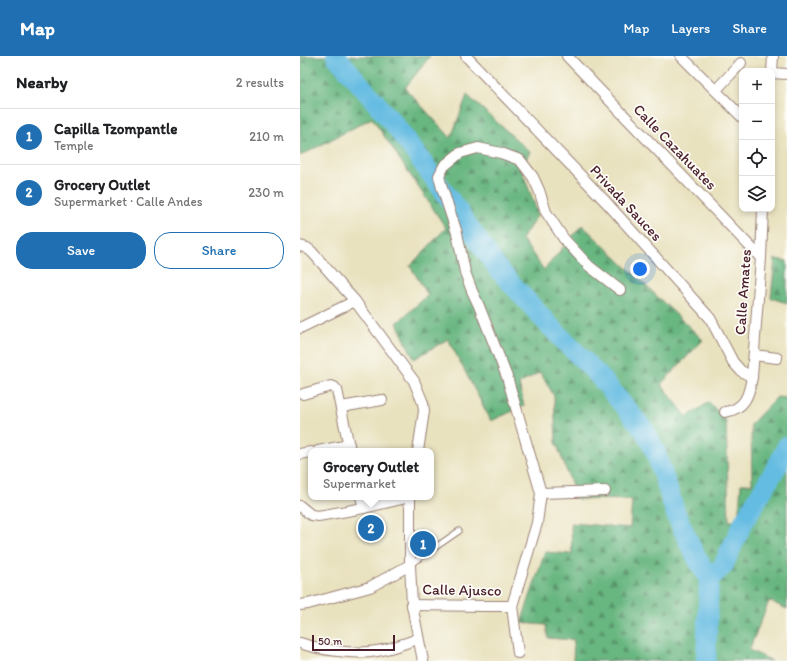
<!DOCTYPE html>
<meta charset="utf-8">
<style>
body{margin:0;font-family:Itim,sans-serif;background:#f2f2f2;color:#202124}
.controls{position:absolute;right:12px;top:12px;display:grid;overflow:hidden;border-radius:8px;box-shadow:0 2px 6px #0003}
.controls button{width:36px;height:36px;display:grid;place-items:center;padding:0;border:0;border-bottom:1px solid #e0e0e0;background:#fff;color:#202124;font:20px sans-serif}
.scale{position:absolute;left:12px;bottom:10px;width:83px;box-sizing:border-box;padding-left:4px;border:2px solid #4a1f2b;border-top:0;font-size:11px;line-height:14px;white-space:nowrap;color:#4a1f2b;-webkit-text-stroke:3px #fdfcf7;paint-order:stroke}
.you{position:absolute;left:340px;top:213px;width:14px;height:14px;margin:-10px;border:3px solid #fff;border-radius:50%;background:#1a73e8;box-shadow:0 0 0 6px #1a73e833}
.badge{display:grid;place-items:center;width:26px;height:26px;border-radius:50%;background:#1f6fb2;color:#fff;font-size:13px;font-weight:700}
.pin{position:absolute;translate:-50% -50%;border:2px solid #fff;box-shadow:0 1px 4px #0006}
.popup{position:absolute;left:8px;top:392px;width:126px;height:52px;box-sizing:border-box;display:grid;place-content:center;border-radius:8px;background:#fff;filter:drop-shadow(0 1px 3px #0005);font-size:13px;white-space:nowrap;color:#757577}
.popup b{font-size:15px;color:#202124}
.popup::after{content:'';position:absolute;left:50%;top:100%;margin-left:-8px;border:8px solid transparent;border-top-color:#fff}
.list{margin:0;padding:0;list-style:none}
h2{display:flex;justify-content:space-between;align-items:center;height:52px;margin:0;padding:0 16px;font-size:17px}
h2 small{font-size:13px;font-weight:400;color:#757577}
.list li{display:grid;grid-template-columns:26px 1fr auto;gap:12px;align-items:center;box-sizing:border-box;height:56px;padding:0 16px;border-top:1px solid #e0e0e0}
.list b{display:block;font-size:15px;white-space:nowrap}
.list p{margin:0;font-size:13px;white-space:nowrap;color:#757577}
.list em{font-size:13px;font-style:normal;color:#757577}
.actions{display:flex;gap:8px;padding:12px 16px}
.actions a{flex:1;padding:9px 0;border:1px solid #1f6fb2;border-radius:16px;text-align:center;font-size:14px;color:#1f6fb2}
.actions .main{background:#1f6fb2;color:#fff}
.icon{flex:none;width:22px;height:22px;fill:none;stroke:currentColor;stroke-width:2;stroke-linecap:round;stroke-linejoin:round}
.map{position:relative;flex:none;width:487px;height:605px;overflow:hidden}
header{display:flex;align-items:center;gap:24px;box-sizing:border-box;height:56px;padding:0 20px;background:#1f6fb2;color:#fff}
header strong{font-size:19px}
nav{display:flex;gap:22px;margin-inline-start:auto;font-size:14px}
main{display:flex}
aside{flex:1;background:#fff}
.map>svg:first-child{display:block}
</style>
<header>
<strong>Map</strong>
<nav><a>Map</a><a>Layers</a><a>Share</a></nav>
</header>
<main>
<aside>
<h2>Nearby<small>2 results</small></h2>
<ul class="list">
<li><span class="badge">1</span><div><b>Capilla Tzompantle</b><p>Temple</p></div><em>210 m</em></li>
<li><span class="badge">2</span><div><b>Grocery Outlet</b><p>Supermarket · Calle Andes</p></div><em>230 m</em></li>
</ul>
<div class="actions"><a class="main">Save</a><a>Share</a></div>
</aside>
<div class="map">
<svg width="487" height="605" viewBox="0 0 487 605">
<defs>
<pattern id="forest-firs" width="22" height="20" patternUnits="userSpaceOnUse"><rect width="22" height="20" fill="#67b680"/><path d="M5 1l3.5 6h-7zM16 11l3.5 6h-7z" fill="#579369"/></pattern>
</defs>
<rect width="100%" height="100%" fill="#fdfcf7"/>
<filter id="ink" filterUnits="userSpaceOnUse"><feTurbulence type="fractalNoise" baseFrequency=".025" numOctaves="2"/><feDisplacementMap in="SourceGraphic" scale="8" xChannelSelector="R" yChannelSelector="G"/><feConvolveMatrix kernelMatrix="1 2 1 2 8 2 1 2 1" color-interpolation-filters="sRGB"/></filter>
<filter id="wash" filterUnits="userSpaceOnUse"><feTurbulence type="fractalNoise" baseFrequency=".012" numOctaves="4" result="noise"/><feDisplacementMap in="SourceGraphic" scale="16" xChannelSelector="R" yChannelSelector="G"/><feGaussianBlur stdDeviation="0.9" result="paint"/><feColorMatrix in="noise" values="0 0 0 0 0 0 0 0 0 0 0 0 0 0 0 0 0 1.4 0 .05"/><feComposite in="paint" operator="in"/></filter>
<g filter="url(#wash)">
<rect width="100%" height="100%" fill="#e9e2bf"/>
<g fill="url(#forest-firs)" stroke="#586a56">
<path d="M0 0H130L105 32 151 82 167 39 230 96 221 112 238 158 222 183 244 214 282 169 403 284 361 328 387 361 409 346 426 365 429 465H438L441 428H452L451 368 477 341 487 342V553L469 545 449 594 472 605H273L274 584 248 582 246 569 221 567 245 496 272 498 271 467 330 472 332 444 277 443 256 386 254 340 240 316 219 328 224 350 191 365 148 283 114 303 97 267 128 239 110 210 146 172 72 62 0 100Z"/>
<path d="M475 203 487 205V247L471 242Z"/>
</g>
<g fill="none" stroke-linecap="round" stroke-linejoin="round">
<g stroke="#65bce2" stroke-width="20">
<path d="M36 0 94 68 156 152 198 213 249 269 299 320 345 375 356 397 376 458 393 495 409 523 423 510 443 467 479 407 487 390"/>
<path d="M406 605 409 523"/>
</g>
</g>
</g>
<g filter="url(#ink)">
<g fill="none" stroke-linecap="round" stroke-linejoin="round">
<defs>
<path id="service" d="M111 508 159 475"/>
<g id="minor">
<path d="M166 0 306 146 410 262 433 306 441 315 452 321"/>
<path d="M267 0 461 202"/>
<path d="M381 0 442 61"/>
<path d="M472 15 473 0"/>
<path d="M472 17 487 18"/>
<path d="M416 34 441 7"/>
<path d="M0 190 7 192 12 196 55 245 114 325 123 347 124 355 118 395"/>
<path d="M0 272 55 245"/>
<path d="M454 299 477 302"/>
<path d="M3 338 31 330 34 331 37 334 50 395"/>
<path d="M41 351 82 344"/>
<path d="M425 356C445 353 449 339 452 321L461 202 463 153"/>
<path d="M18 395 49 389"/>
<path d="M0 398 11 396"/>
<path d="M241 437 305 435"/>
<path d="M61 441 64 452"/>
<path d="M110 441V509L112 549 123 605"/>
<path d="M0 450 11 459 18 460 64 452 110 441"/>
<path d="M0 549 8 548 70 531 110 509"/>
<path d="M112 549 186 550H212"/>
<path d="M0 587C20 594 56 599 77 595 91 593 105 587 118 583"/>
<path d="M218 597 212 550 237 467 241 437 207 321 179 250 172 235 165 216 157 177 142 132 139 120 144 110 160 97 178 92 201 97 220 104 233 121 239 134 246 156 264 183 289 210 320 234"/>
</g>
</defs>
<use href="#service" stroke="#9a8075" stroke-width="7"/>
<use href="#minor" stroke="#9a8075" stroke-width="12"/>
<use href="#service" stroke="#fff" stroke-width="5"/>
<use href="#minor" stroke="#fff" stroke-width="10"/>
</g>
</g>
<g text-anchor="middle" stroke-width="3.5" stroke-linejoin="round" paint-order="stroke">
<g font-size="15" fill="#4a1f2b" stroke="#fdfcf7">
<text transform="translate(375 91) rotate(46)" y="5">Calle Cazahuates</text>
<text transform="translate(326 147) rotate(47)" y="5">Privada Sauces</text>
<text transform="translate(443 236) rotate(-86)" y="5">Calle Amates</text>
<text transform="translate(162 534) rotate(1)" y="5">Calle Ajusco</text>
</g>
</g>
</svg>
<div class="controls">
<button>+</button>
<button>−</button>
<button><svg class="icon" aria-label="locate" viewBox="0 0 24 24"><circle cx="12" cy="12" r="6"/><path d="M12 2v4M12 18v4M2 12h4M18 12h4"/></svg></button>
<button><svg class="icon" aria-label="layers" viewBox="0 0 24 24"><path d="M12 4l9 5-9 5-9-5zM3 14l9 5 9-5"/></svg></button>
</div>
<div class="scale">50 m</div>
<div class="you"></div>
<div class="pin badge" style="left:123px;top:488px">1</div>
<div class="pin badge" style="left:71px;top:472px">2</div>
<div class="popup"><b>Grocery Outlet</b>Supermarket</div>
</div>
</main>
